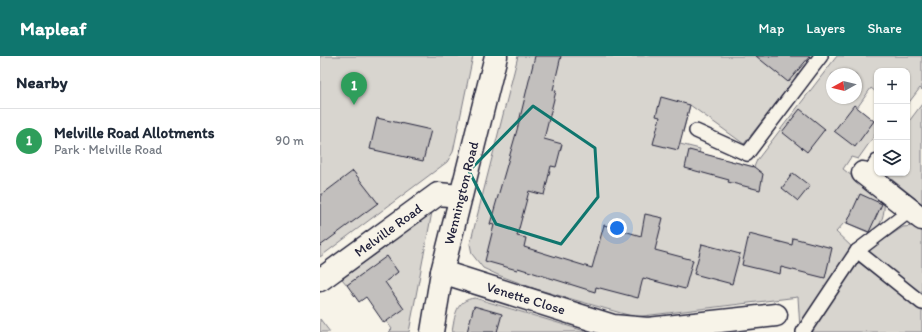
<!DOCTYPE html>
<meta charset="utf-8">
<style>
body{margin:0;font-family:Itim,sans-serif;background:#f6f6f7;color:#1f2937}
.controls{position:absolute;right:12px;top:12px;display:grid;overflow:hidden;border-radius:8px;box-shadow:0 1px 3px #0004}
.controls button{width:36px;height:36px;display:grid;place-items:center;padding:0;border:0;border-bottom:1px solid #e0e1e3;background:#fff;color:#1f2937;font:20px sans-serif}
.compass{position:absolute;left:506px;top:12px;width:36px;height:36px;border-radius:50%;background:#fff;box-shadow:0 1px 3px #0004;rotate:262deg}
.you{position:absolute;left:297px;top:172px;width:14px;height:14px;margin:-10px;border:3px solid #fff;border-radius:50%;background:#1a73e8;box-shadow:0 0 0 6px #1a73e833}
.badge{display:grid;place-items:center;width:26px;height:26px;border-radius:50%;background:#0f766e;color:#fff;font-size:13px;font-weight:700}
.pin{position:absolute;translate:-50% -33px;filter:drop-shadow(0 1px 2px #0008)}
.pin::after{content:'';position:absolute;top:21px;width:14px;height:12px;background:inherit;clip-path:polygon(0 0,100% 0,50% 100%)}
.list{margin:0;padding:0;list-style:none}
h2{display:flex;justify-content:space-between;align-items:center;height:52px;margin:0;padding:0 16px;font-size:17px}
h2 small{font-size:13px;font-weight:400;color:#747a83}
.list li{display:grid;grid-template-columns:26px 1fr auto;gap:12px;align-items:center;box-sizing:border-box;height:64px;padding:0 16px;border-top:1px solid #e0e1e3}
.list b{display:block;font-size:15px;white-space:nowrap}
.list p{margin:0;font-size:13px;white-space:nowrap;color:#747a83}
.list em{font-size:13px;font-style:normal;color:#747a83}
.icon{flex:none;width:22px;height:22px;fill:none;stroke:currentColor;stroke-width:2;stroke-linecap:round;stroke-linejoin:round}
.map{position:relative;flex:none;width:602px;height:276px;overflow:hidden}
header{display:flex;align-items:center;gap:24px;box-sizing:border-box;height:56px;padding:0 20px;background:#0f766e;color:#fff}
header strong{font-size:19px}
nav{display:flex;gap:22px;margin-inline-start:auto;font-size:14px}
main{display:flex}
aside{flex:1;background:#fff}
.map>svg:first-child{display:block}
</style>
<header>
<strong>Mapleaf</strong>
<nav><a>Map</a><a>Layers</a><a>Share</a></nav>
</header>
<main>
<aside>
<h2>Nearby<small></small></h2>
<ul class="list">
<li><span class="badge" style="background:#2e9e5b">1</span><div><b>Melville Road Allotments</b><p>Park · Melville Road</p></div><em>90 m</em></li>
</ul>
</aside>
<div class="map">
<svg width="602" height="276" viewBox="0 0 602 276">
<rect width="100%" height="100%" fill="#f7f3e8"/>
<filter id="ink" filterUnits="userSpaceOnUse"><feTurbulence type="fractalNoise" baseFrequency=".025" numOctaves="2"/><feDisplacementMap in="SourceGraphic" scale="8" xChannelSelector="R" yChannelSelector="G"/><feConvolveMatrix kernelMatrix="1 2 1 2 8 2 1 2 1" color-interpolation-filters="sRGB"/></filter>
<g filter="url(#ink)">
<g fill="#d8d5cf" stroke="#7d7c85" fill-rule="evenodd">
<path d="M0 0H153L133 96 127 106 0 201Z"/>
<path d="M198 0H493L424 88 370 49 360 88 380 93 379 97 434 111 437 104 517 0H602V34L600 32 587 49V15H557V37L551 32 537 52 557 68V76L538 103 531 101 523 113 564 145C565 158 562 168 552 178L527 167H524L516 176 533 192 480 273 478 241 315 261 216 233 178 219 163 212 152 198 150 188ZM512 18H536V42H512Z"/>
<path d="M602 48V148L564 117H587V68Z"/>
<path d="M112 156 89 276H69L72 273 66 265 65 226 78 216 67 201 27 229 22 223Z"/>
<path d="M595 170 602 173V241L545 196 583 171Z"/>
<path d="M537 205 602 255V276H490Z"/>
<path d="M155 242 268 276H132C135 260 135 244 155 242Z"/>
<path d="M0 263 10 276H0Z"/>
</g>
<g fill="#c2bfbd" stroke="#22223b">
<path d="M215 0H241L233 34 236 35 224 83 242 88 236 111 231 110 224 139 209 135 197 180 206 182 204 191 272 212 284 169 321 180 325 158 343 162 335 194 373 204 365 233 323 222 318 242 276 231 275 236 198 212 197 214 165 205 174 169 170 168 197 74Z"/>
<path d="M436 0H490L468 26Z"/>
<path d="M341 41 370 49 358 94 333 88 340 61 336 60Z"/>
<path d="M534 49 554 65 535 91 514 75Z"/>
<path d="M480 53 505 73 487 96 462 76Z"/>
<path d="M57 62 111 74 103 105 50 93Z"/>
<path d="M369 94 434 111 443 118 440 134 408 126 409 124 365 112Z"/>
<path d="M33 115 58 147 0 190V140Z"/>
<path d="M473 117 490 130 478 145 462 132Z"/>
<path d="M540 138 562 148 549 176 527 167Z"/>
<path d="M429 178 472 189 473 182 512 192 505 222 461 211 460 218 422 209Z"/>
<path d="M382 188 420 198 412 228 374 218Z"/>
<path d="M67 200 78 216 65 226 84 253 64 267 46 241 39 246 27 229Z"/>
<path d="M154 250 182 258 177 276H147Z"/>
</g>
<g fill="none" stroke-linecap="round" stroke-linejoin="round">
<defs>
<g id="lane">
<path d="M376 75 427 98 501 0"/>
<path d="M547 120 557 105"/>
<path d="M537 195 602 247"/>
<path d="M483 276 537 195 591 154"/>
</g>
<g id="street">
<path d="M543 117 602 163"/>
<path d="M122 216 293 270 328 273 456 259"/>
<path d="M0 224 118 138 140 140"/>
</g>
<path id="secondary" d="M112 276 122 216 176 0"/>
</defs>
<use href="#lane" stroke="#22223b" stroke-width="16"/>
<use href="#street" stroke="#22223b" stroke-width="25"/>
<use href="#secondary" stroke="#22223b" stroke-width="25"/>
<use href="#lane" stroke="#f7f3e8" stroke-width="13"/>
<use href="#street" stroke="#f7f3e8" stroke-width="22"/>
<use href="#secondary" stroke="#f7f3e8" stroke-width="22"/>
</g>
</g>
<path fill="none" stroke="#0f766e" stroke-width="3" stroke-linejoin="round" d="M213 50 275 92 278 141 241 188 176 168 149 115Z"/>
<g text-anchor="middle" stroke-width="4" stroke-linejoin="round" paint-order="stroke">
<g font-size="14" fill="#22223b" stroke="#f7f3e8">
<text transform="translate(141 137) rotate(-76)" y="5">Wennington Road</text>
<text transform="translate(68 174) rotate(-36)" y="5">Melville Road</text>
<text transform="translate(206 242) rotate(17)" y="5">Venette Close</text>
</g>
</g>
</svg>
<div class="controls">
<button>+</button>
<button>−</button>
<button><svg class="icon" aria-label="layers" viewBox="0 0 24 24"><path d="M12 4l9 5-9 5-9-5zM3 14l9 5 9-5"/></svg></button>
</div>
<svg class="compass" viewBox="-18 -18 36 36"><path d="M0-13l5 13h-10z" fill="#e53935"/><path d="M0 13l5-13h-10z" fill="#747a83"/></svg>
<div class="you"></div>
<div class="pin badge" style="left:34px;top:49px;background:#2e9e5b">1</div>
</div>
</main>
